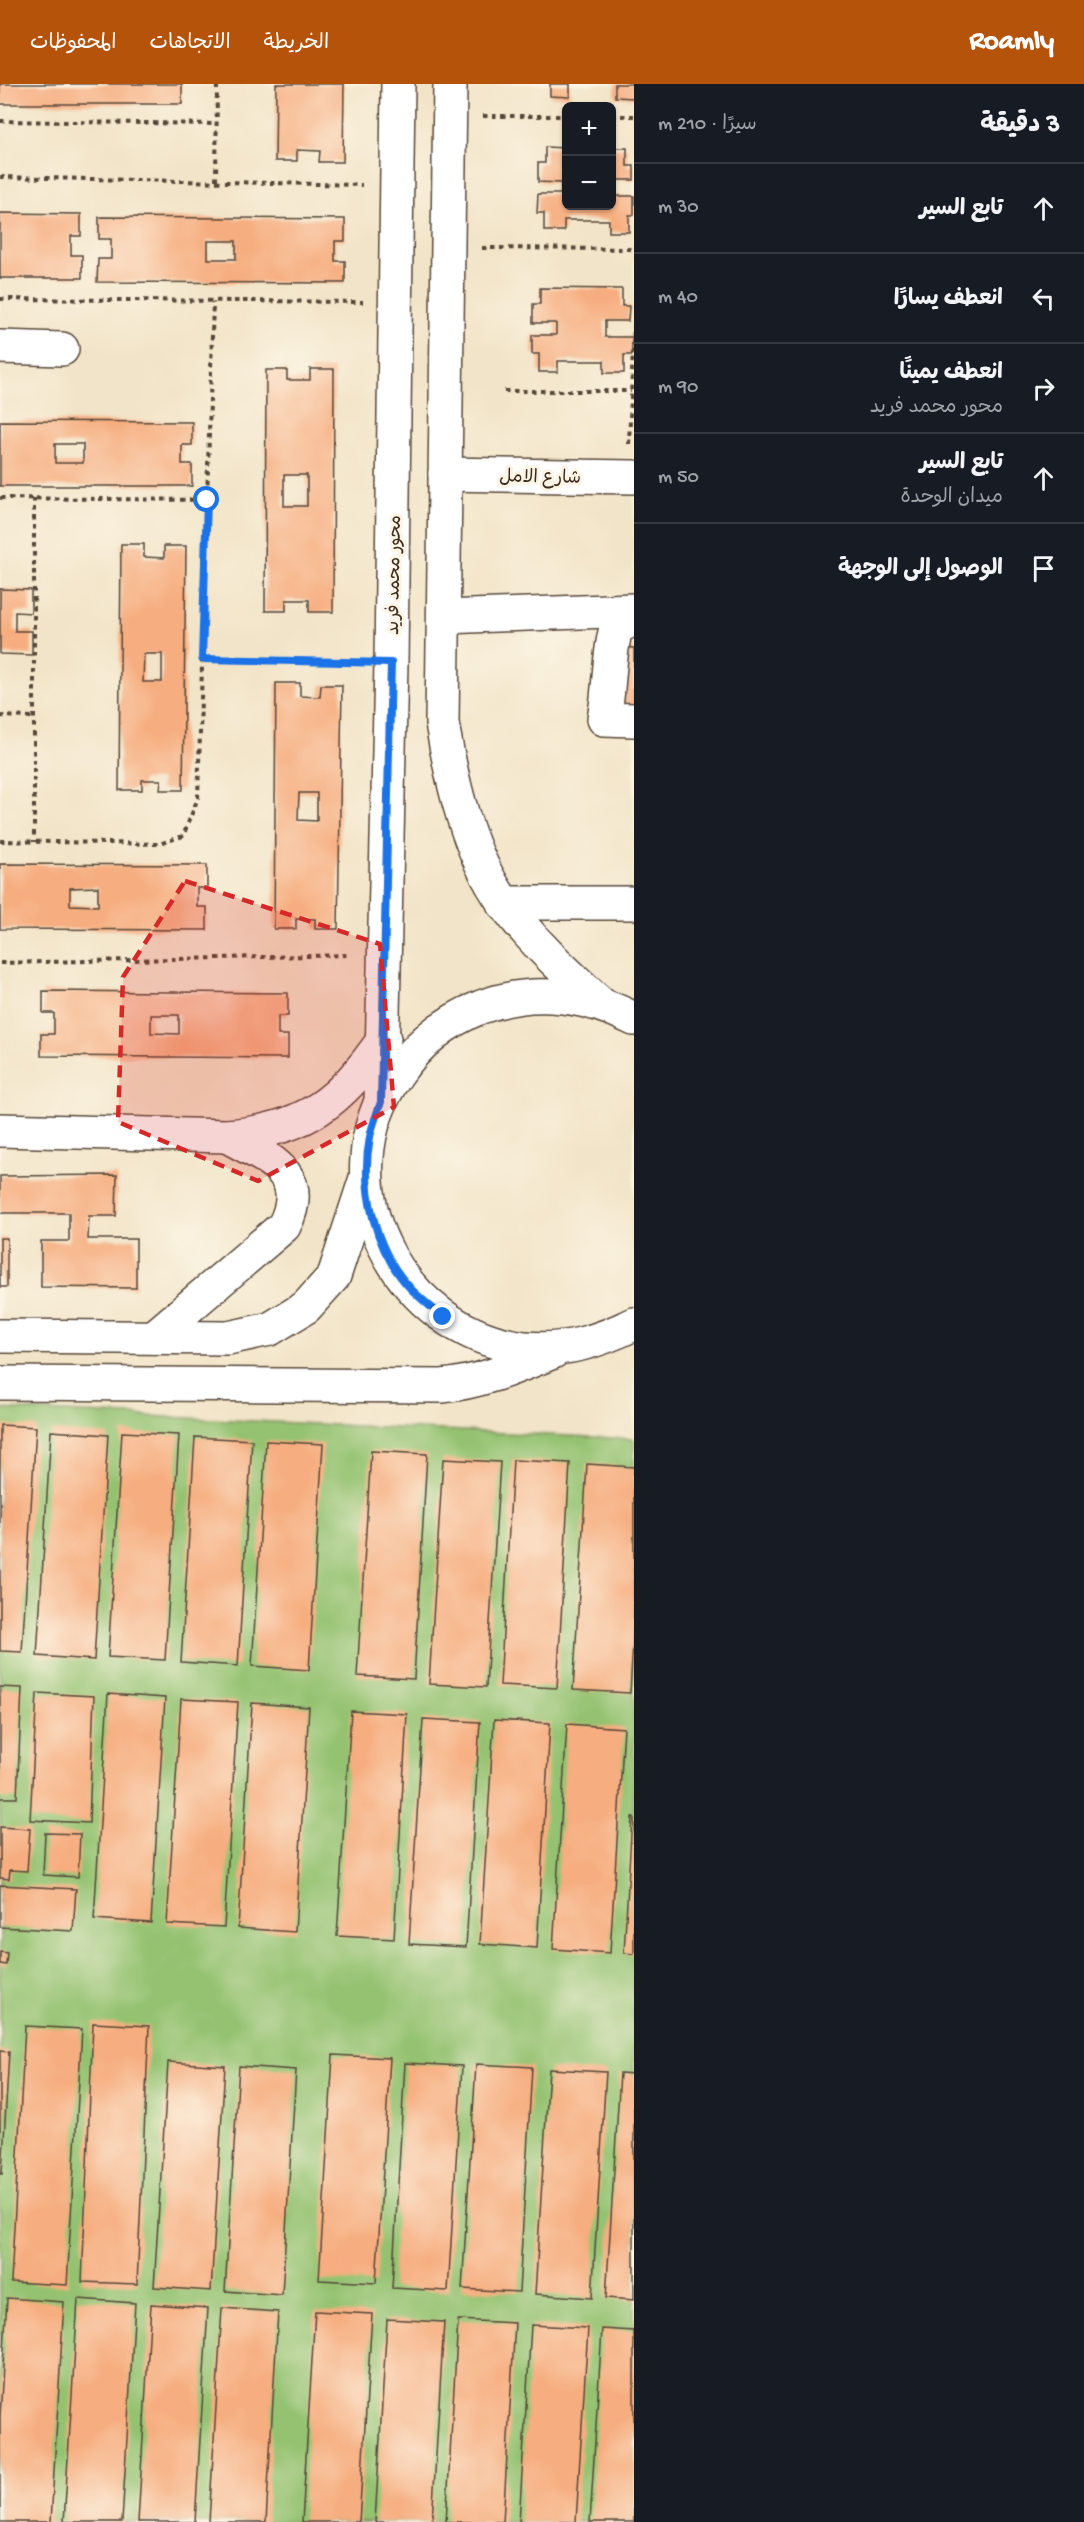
<!DOCTYPE html>
<html lang="ar">
<meta charset="utf-8">
<style>
body{margin:0;font-family:"Gochi Hand","Playpen Sans Arabic",sans-serif;background:#20242c;color:#f1f3f6;direction:rtl}
.controls{position:absolute;right:18px;top:18px;display:grid;overflow:hidden;border-radius:9px;box-shadow:0 2px 4px #0004}
.controls button{width:54px;height:54px;display:grid;place-items:center;padding:0;border:0;border-bottom:2px solid #363941;background:#171b24;color:#f1f3f6;font:30px sans-serif}
.stop{position:absolute;width:18px;height:18px;margin:-14px;border:4px solid #1a73e8;border-radius:50%;background:#fff}
.stop.end{background:#1a73e8;border-color:#fff;box-shadow:0 2px 6px #0008}
.list{margin:0;padding:0;list-style:none}
h2{display:flex;justify-content:space-between;align-items:center;height:78px;margin:0;padding:0 24px;font-size:26px}
h2 small{font-size:20px;font-weight:400;color:#9ea1a6}
.list li{display:grid;grid-template-columns:39px 1fr auto;gap:18px;align-items:center;box-sizing:border-box;height:90px;padding:0 24px;border-top:2px solid #363941}
.list b{display:block;font-size:22px;white-space:nowrap}
.list p{margin:0;font-size:20px;white-space:nowrap;color:#9ea1a6}
.list em{font-size:20px;font-style:normal;color:#9ea1a6}
.icon{flex:none;width:33px;height:33px;fill:none;stroke:currentColor;stroke-width:2;stroke-linecap:round;stroke-linejoin:round}
.map{position:relative;flex:none;width:634px;height:2438px;overflow:hidden;direction:ltr}
header{display:flex;align-items:center;gap:36px;box-sizing:border-box;height:84px;padding:0 30px;background:#b45309;color:#fff}
header strong{font-size:28px}
nav{display:flex;gap:33px;margin-inline-start:auto;font-size:21px}
main{display:flex}
aside{flex:1;background:#171b24}
.map>svg:first-child{display:block}
</style>
<header>
<strong>Roamly</strong>
<nav><a>الخريطة</a><a>الاتجاهات</a><a>المحفوظات</a></nav>
</header>
<main>
<aside>
<h2>3 دقيقة<small>سيرًا · 210 m</small></h2>
<ul class="list">
<li><svg class="icon" aria-label="ahead" viewBox="0 0 24 24"><path d="M12 20V5M6 11l6-6 6 6"/></svg><div><b>تابع السير</b></div><em>30 m</em></li>
<li><svg class="icon" aria-label="left" viewBox="0 0 24 24"><path d="M17 20v-9H6M10 6l-5 5 5 5"/></svg><div><b>انعطف يسارًا</b></div><em>40 m</em></li>
<li><svg class="icon" aria-label="right" viewBox="0 0 24 24"><path d="M7 20v-9h11M14 6l5 5-5 5"/></svg><div><b>انعطف يمينًا</b><p>محور محمد فريد</p></div><em>90 m</em></li>
<li><svg class="icon" aria-label="ahead" viewBox="0 0 24 24"><path d="M12 20V5M6 11l6-6 6 6"/></svg><div><b>تابع السير</b><p>ميدان الوحدة</p></div><em>50 m</em></li>
<li><svg class="icon" aria-label="arrive" viewBox="0 0 24 24"><path d="M6 21V4h12l-3 4 3 4H6"/></svg><div><b>الوصول إلى الوجهة</b></div></li>
</ul>
</aside>
<div class="map">
<svg width="634" height="2438" viewBox="0 0 634 2438">
<rect width="100%" height="100%" fill="#fcf5e5"/>
<filter id="ink" filterUnits="userSpaceOnUse"><feTurbulence type="fractalNoise" baseFrequency=".0167" numOctaves="2"/><feDisplacementMap in="SourceGraphic" scale="12" xChannelSelector="R" yChannelSelector="G"/><feConvolveMatrix kernelMatrix="1 2 1 2 8 2 1 2 1" color-interpolation-filters="sRGB"/></filter>
<filter id="wash" filterUnits="userSpaceOnUse"><feTurbulence type="fractalNoise" baseFrequency=".008" numOctaves="4" result="noise"/><feDisplacementMap in="SourceGraphic" scale="24" xChannelSelector="R" yChannelSelector="G"/><feGaussianBlur stdDeviation="1.35" result="paint"/><feColorMatrix in="noise" values="0 0 0 0 0 0 0 0 0 0 0 0 0 0 0 0 0 1.4 0 .05"/><feComposite in="paint" operator="in"/></filter>
<g filter="url(#wash)">
<rect width="100%" height="100%" fill="#f2e4c8"/>
<path fill="#94c271" stroke="#687648" stroke-width="1.5" d="M0 1325 634 1355V2438H0Z"/>
<g id="blocks">
<g fill="#f6ad7f" fill-rule="evenodd">
<rect x="0" y="0" width="182" height="20"/>
<path d="M276 0H344L343 78H319L320 67 297 66V77H275Z"/>
<path d="M550 0H570V13L550 12Z"/>
<path d="M615 0H634V14L615 13Z"/>
<path d="M545 63 566 64V122H612V112H634V131H629V148H609V136H564V147H544V129H537L538 110H561V99L538 98V79H545Z"/>
<path d="M612 64H627V82H634V96H612Z"/>
<path d="M0 129 81 130V152H71V171H82V194H0Z"/>
<path d="M99 133 345 135V157H335V177H345V199L97 198 98 175H111V155H99ZM208 157H236V175H208Z"/>
<path d="M540 204 622 205V222H629L628 237H605V253H632V271H624V289H604V277H558V288H539V270H532V251H556V239H533V220H540Z"/>
<path d="M310 285H334L333 528H309V516H286V527H265L266 286H287V296H310ZM284 391H307V422H284Z"/>
<path d="M0 337 192 338V361H182V380H192V402H0ZM55 360H83V379H55Z"/>
<path d="M121 460H144V473L164 474V462H186L183 706H160L161 696H142V706H119ZM144 570H162V598H143Z"/>
<path d="M0 505 31 506V529L15 528V547H32V571L0 570Z"/>
<path d="M619 563 634 564V629H619Z"/>
<path d="M276 599H300V612L320 613 321 601H342L338 845H315V835H296V845H274ZM299 709H317V737L298 736Z"/>
<path d="M0 780 207 781V804H197V823H207V846L0 845ZM98 803V822L70 821V804Z"/>
<path d="M43 907 288 909V932H278V951H288V974L41 972V950H54V929H43ZM151 931H179V950L151 949Z"/>
<path d="M117 1091 116 1132H89L88 1155H136V1204L41 1203V1157H69V1129H0V1092Z"/>
<rect x="0" y="1154" width="7" height="49"/>
<path d="M0 1341 36 1343 22 1568 0 1567Z"/>
<path d="M51 1347 108 1351 94 1576 37 1572Z"/>
<path d="M122 1348 179 1351 165 1576 108 1573Z"/>
<path d="M195 1353 252 1356 238 1582 181 1578Z"/>
<path d="M266 1357 323 1360 309 1586 252 1582Z"/>
<path d="M371 1367 427 1370 414 1595 357 1592Z"/>
<path d="M443 1375 500 1378 486 1603 429 1600Z"/>
<path d="M513 1376 570 1379 557 1604 500 1601Z"/>
<path d="M587 1380 634 1383V1540L630 1609 573 1606Z"/>
<path d="M0 1603 22 1604 17 1714H0Z"/>
<path d="M37 1609 94 1612 89 1739 30 1736Z"/>
<path d="M108 1610 165 1614 151 1839 94 1835Z"/>
<path d="M181 1615 238 1618 224 1843 167 1840Z"/>
<path d="M252 1619 309 1623 295 1848 238 1844Z"/>
<path d="M351 1627 407 1630 394 1855 337 1852Z"/>
<path d="M423 1635 480 1638 466 1863 409 1860Z"/>
<path d="M494 1636 550 1639 537 1864 480 1860Z"/>
<path d="M567 1640 624 1644 610 1869 553 1865Z"/>
<path d="M632 1733H634V1870L624 1869Z"/>
<path d="M0 1743 30 1745 27 1787 10 1786 9 1795 0 1794Z"/>
<path d="M45 1749 80 1750 78 1793 43 1791Z"/>
<path d="M0 1801 76 1805 73 1847 0 1843Z"/>
<path d="M0 1868 7 1869 6 1881 0 1880Z"/>
<path d="M93 1939 149 1942 137 2200 82 2198Z"/>
<path d="M25 1942 82 1945 67 2201 11 2198Z"/>
<path d="M0 1967 9 1968 2 2090H0Z"/>
<path d="M333 1971 390 1974 376 2199 319 2196Z"/>
<path d="M168 1978 225 1982 211 2207 154 2203Z"/>
<path d="M405 1979 462 1982 448 2207 392 2204Z"/>
<path d="M476 1980 532 1983 519 2208 462 2205Z"/>
<path d="M239 1982 296 1986 282 2211 225 2207Z"/>
<path d="M549 1985 606 1988 592 2214 535 2210Z"/>
<path d="M620 1989 634 1990V2216L606 2214Z"/>
<path d="M7 2214 64 2218 51 2438H0V2333Z"/>
<path d="M78 2215 135 2219 122 2438H64Z"/>
<path d="M151 2220 208 2224 195 2438H138Z"/>
<path d="M222 2224 278 2228 266 2438H209Z"/>
<path d="M315 2227 372 2230 359 2438H302Z"/>
<path d="M387 2235 444 2238 432 2438H375Z"/>
<path d="M458 2236 515 2239 503 2438H446Z"/>
<path d="M531 2241 588 2244 576 2438H519Z"/>
<path d="M602 2245 634 2247V2438H590Z"/>
</g>
</g>
</g>
<g filter="url(#ink)">
<use href="#blocks" fill-opacity="0" stroke="#564638" stroke-width="1.5"/>
<g fill="none" stroke-linecap="round" stroke-linejoin="round">
<defs>
<g id="minor">
<path d="M450 0 442 639C452 699 468 769 504 819 532 858 567 889 602 921"/>
<path d="M0 263 62 265"/>
<path d="M445 390 634 393"/>
<path d="M444 533 634 526"/>
<path d="M634 535 616 544C608 574 610 605 604 635L634 636"/>
<path d="M503 819H634"/>
<path d="M381 1018 391 579 398 0"/>
<path d="M0 1046 227 1052C306 1046 340 1018 384 955"/>
<path d="M154 1253 284 1142C311 1088 266 1074 227 1052"/>
</g>
<g id="major">
<path d="M634 935C586 910 532 904 481 923 446 937 418 959 397 990 321 1098 396 1248 525 1264 565 1268 599 1257 634 1240"/>
<path d="M0 1252 228 1254 270 1245 306 1223 334 1192 365 1097"/>
<path d="M0 1299 442 1302C482 1298 516 1283 553 1268"/>
</g>
</defs>
<use href="#minor" stroke="#564638" stroke-width="36"/>
<use href="#major" stroke="#564638" stroke-width="36"/>
<g stroke="#564638" stroke-width="4" stroke-dasharray="4.5 4.5" stroke-linecap="butt">
<path d="M483 32H566"/>
<path d="M612 32H634"/>
<path d="M0 37 216 40"/>
<path d="M0 93 362 101"/>
<path d="M216 96 217 0"/>
<path d="M482 164 634 165"/>
<path d="M0 215 363 218"/>
<path d="M504 307H631"/>
<path d="M629 360 634 242"/>
<path d="M0 414 207 416"/>
<path d="M34 414V758"/>
<path d="M202 575 357 578"/>
<path d="M0 632 34 633"/>
<path d="M0 757 159 760 183 752 198 714 213 218"/>
<path d="M0 879 351 871"/>
</g>
<use href="#minor" stroke="#fff" stroke-width="33"/>
<use href="#major" stroke="#fff" stroke-width="33"/>
</g>
</g>
<g fill="none" stroke-linecap="round" stroke-linejoin="round" filter="url(#ink)">
<path stroke="#1a73e8" stroke-width="8" d="M207 416 202 575 391 579 381 1018C377 1030 372 1042 370 1053 360 1105 375 1167 411 1205 421 1215 432 1224 443 1233"/>
</g>
<path fill="#d62828" fill-opacity="0.2" stroke="#d62828" stroke-width="4.5" stroke-dasharray="12 8" stroke-linejoin="round" d="M185 797 380 860 394 1023 258 1097 118 1038 123 893Z"/>
<g text-anchor="middle" stroke-width="6" stroke-linejoin="round" paint-order="stroke">
<g font-size="18" fill="#3b2a1e" stroke="#fcf5e5">
<text transform="translate(540 392) rotate(1)" y="6">شارع الامل</text>
<text transform="translate(393 491) rotate(-89)" y="6">محور محمد فريد</text>
</g>
</g>
</svg>
<div class="controls">
<button>+</button>
<button>−</button>
</div>
<div class="stop" style="left:207px;top:416px"></div>
<div class="stop end" style="left:443px;top:1233px"></div>
</div>
</main>
